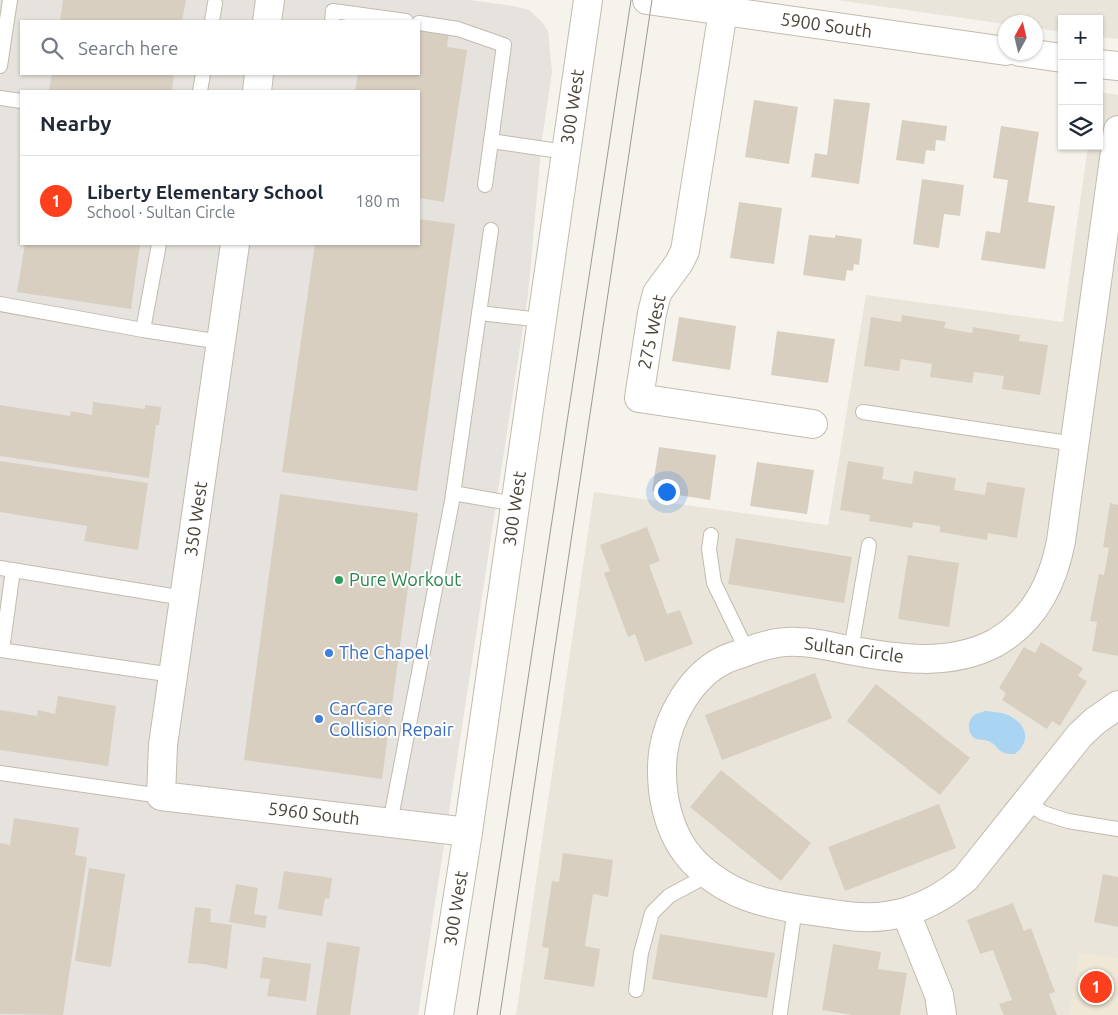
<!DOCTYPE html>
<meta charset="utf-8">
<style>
body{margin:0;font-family:Ubuntu,sans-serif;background:#f6f6f7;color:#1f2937}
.controls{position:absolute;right:15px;top:15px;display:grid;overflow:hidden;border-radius:0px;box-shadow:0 1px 4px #0004}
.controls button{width:45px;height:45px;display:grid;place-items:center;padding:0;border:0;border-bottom:1px solid #e0e1e3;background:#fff;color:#1f2937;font:25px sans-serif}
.compass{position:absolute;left:998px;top:15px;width:45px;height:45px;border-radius:50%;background:#fff;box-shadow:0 1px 4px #0004;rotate:8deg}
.you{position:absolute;left:666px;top:491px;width:18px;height:18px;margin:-12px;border:4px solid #fff;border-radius:50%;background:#1a73e8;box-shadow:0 0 0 8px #1a73e833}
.badge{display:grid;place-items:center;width:32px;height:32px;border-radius:50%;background:#fc3f1d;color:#fff;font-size:16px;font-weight:700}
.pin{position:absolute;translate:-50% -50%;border:2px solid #fff;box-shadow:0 1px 5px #0006}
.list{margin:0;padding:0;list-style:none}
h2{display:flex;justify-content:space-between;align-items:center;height:65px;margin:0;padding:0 20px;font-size:21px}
h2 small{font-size:16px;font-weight:400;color:#747a83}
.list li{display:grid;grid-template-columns:32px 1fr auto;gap:15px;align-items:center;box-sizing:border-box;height:90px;padding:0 20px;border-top:1px solid #e0e1e3}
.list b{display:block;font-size:19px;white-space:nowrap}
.list p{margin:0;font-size:16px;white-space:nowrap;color:#747a83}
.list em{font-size:16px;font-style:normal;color:#747a83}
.icon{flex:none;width:28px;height:28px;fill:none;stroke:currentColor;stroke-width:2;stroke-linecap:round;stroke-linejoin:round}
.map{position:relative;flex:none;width:1118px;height:1015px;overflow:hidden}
.search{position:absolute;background:#fff;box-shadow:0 1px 4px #0004;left:20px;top:20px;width:400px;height:55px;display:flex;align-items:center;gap:12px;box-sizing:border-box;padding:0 18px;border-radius:0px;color:#747a83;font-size:19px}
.panel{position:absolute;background:#fff;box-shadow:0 1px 4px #0004;left:20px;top:90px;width:400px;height:155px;border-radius:0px}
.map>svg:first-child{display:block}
</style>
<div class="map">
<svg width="1118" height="1015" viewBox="0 0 1118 1015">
<rect width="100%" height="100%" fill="#f6f3ec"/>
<g fill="#eae5da">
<path d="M836 0H1118V39L1099 37V19H1062V32L1036 28V22L1005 24Z"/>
<path d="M1099 92 1118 95V959L1080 953 1070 1015H516L594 492 828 525 866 295 1063 322 1088 146H1099Z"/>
</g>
<path fill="#e6e2dd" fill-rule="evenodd" d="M0 0H469L514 6 529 10 541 21 548 31 552 72 542 140 528 295 418 1015H0ZM21 21H419V74H21ZM21 91H419V244H21Z"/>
<path fill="#efe8d6" d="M1080 953 1118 959V1015H1070Z"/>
<path fill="#a9d4f2" d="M986 711C991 712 997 712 1002 713 1023 719 1035 738 1015 754 994 754 1001 746 988 741 984 739 980 740 976 739 967 735 967 720 974 715 977 713 982 712 986 711Z"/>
<g fill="#d8cfc1">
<path d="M63 0H186L182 21H60Z"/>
<path d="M419 28 449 32 447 47 467 50 444 202 419 198V91H355L358 74H419Z"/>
<path d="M52 74H174L172 91H49Z"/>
<path d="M834 99 870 103 859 184 811 177 815 153 827 155Z"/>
<path d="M754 100 798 107 789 164 745 157Z"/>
<path d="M902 120 947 126 945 141 936 140 935 151 926 150 924 164 896 160Z"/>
<path d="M1001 126 1039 132 1028 202 1055 206 1045 269 981 260 986 231 1000 233 1008 180 993 178Z"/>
<path d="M922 179 964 185 960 216 944 214 939 248 913 244Z"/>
<path d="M739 202 782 208 774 264 730 258Z"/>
<path d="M419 219 455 224 417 491 282 472 315 244H419Z"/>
<path d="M809 235 835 238V235L862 239 859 265 854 264 853 271 847 270 845 281 803 275Z"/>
<path d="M25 244H140L131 309 17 292Z"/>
<path d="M902 315 946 322 944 328 972 333 973 327 1020 335 1019 341 1048 345 1040 395 1002 389 1004 376 974 372 972 383 930 377 932 364 901 359 899 371 864 366 871 317 901 322Z"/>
<path d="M679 317 736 326 730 370 672 361Z"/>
<path d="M777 331 835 339 828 383 771 375Z"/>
<path d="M93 402 145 409V405L161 407 159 425H156L149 478 0 456V405L70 416 71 411 92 415Z"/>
<path d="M659 447 716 455 710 500 652 491Z"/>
<path d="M0 461 148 483 138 550 84 541 87 526 0 512Z"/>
<path d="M848 461 884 467 882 479 912 484 914 471 956 478 954 490 985 495 987 482 1025 488 1017 538 988 533 987 540 940 532V526L913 522 912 528 869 521 870 515 840 510Z"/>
<path d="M757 462 814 470 807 514 750 506Z"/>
<path d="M280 494 418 513 382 779 244 760Z"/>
<path d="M1110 503 1118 505V656L1092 651 1097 622 1090 621 1099 574 1104 575 1109 548 1103 547Z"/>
<path d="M647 527 660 561 649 565 667 614 680 610 693 644 645 662 635 634 628 637 604 573 610 571 600 545Z"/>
<path d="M736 538 852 557 844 603 728 584Z"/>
<path d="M908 555 959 563 949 627 898 619Z"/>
<path d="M1041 642 1083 668 1078 676 1087 681 1060 726 1052 721 1047 729 1002 700 1006 693 999 688 1024 647 1035 653Z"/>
<path d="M815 673 832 718 722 760 705 715Z"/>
<path d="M876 684 970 758 940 795 847 721Z"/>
<path d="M58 696 116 706 108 766 0 750V710L37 716 38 710 55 714Z"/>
<path d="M721 770 811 843 781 881 690 807Z"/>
<path d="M939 804 956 848 845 891 828 847Z"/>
<path d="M14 818 79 828 75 855 87 857 63 1015 0 1014V843L10 845Z"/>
<path d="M563 853 613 860 608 897 593 894 585 946 600 949 594 987 544 979 549 948 542 947 552 881 559 882Z"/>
<path d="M89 868 125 874 111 967 75 961Z"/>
<path d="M284 871 332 878 329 899 325 898 322 916 278 909Z"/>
<path d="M1103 874 1118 877V927L1094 922Z"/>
<path d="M236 884 258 888 254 914 267 916 265 928 229 922Z"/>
<path d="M1013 903 1024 931 1031 928 1055 992 1049 994 1057 1015H1004L999 1004 1012 1000 993 950 980 954 967 920Z"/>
<path d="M195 907 211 909 210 922 232 925 227 969 204 964 188 963Z"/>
<path d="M660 934 775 953 767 998 652 979Z"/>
<path d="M327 942 360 947 350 1015H316Z"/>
<path d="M833 944 881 952 878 969 907 973 900 1015H853L822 1010Z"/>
<path d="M263 957 311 964 306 1001 267 996 270 979 260 978Z"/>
</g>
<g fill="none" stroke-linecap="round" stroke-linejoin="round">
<defs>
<g id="service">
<path d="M212 21 215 3"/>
<path d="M332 21 333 11 406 21"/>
<path d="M419 23 458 29 504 45 491 141"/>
<path d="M0 66 10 0"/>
<path d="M200 91 203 74"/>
<path d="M0 98 21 101"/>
<path d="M485 185 491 141 566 152"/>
<path d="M159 244 143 330 221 342"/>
<path d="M0 304 143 330"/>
<path d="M479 313 542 320"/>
<path d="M863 412 1075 444"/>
<path d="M453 493 515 504"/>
<path d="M711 535 709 549 714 583 747 651"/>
<path d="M0 568 184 598"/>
<path d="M0 650 173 675"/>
<path d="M2 650 13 570"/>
<path d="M851 650 869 545"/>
<path d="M0 773 161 796"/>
<path d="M1028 802 1043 813 1068 821 1118 829"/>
<path d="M390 823 452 501 491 230"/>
<path d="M636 990 641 953 652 913 669 896 708 875"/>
<path d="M780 1013 795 908"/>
</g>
<g id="minor">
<path d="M723 11 685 251 679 263 657 293 652 313 639 398 813 424"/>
<path d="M267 21 270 0"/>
<path d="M257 91 259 74"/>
<path d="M1118 130 1061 541C1053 583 1034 621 995 643 950 667 897 659 849 650 832 647 815 642 798 642 780 641 764 645 748 651 741 654 733 656 726 659 691 675 668 717 663 753 659 790 667 834 694 862 737 905 783 906 840 915 889 923 927 910 965 879L1080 735 1095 721 1118 705"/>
<path id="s1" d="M235 244 163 745 161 796 468 832"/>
<path d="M906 913 939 995 942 1015"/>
</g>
<g id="tertiary">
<path id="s2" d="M647 0 1006 51"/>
<path d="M1020 52 1062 58"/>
<path d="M1099 64 1118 66"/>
<path id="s3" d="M439 1015 468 832 588 0"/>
</g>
</defs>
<use href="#service" stroke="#c2bbae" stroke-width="16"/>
<use href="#minor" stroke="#c2bbae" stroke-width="30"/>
<use href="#tertiary" stroke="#c2bbae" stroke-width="30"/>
<use href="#service" stroke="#fff" stroke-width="14"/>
<use href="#minor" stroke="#fff" stroke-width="28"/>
<use href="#tertiary" stroke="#fff" stroke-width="28"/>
<g stroke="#9a9a9a" stroke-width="1">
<path d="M477 1015 631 0"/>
<path d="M500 1015 652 0"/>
</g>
</g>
<circle fill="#2e9e5b" stroke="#fff" stroke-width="2" cx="339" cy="580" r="5"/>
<g fill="#3f7fe0" stroke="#fff" stroke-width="2">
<circle cx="329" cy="653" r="5"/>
<circle cx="319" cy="719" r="5"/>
</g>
<g text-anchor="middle" stroke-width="4" stroke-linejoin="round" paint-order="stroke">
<g font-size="18" fill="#4b4439" stroke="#fff">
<text dy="6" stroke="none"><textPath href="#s2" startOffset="181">5900 South</textPath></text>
<text dy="6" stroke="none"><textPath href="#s3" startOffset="918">300 West</textPath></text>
<text transform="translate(652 332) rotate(-78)" y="6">275 West</text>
<text dy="6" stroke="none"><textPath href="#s3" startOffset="512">300 West</textPath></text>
<text transform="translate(196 519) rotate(-82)" y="6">350 West</text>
<text transform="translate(854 650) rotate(8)" y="6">Sultan Circle</text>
<text dy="6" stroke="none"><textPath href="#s1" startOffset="711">5960 South</textPath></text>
<text dy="6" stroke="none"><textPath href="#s3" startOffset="108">300 West</textPath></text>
</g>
<g font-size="18" fill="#27864d" stroke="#fff" text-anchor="start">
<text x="349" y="586">Pure Workout</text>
</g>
<g font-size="18" fill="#366cbe" stroke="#fff" text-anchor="start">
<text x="339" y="659">The Chapel</text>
<text x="329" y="715">CarCare<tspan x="329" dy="21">Collision Repair</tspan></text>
</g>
</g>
</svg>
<div class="controls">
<button>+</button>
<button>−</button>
<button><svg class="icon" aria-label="layers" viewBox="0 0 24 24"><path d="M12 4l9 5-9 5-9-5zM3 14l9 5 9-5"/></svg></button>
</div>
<svg class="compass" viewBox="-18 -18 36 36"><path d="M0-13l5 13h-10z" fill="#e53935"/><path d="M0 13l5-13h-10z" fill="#747a83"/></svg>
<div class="you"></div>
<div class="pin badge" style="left:1096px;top:987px">1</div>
<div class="search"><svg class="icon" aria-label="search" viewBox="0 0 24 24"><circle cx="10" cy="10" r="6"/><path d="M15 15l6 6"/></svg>Search here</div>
<section class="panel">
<h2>Nearby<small></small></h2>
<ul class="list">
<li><span class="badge">1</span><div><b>Liberty Elementary School</b><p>School · Sultan Circle</p></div><em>180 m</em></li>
</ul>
</section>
</div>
